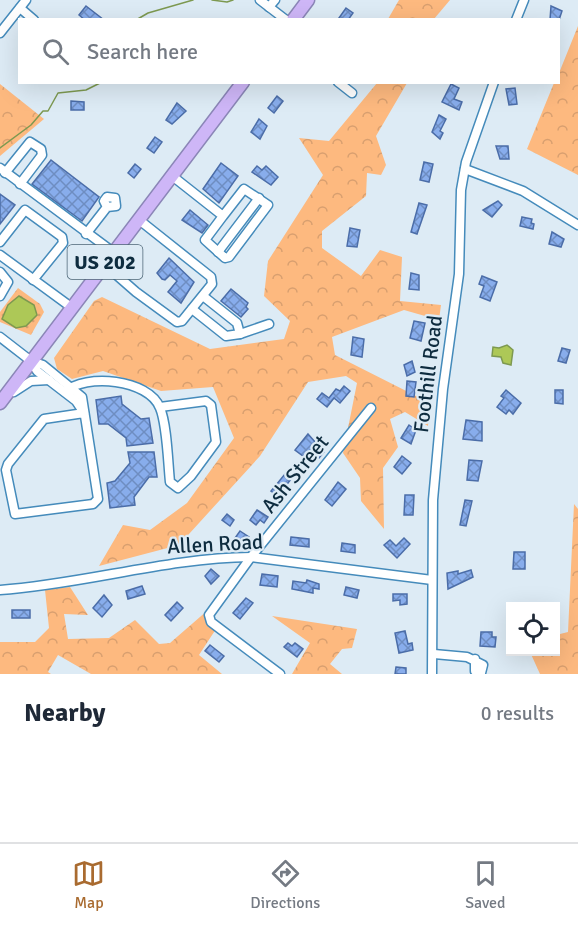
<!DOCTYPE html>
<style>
body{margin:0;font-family:Signika,sans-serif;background:#f6f6f7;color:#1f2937}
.controls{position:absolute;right:18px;bottom:18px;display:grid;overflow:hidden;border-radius:0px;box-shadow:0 6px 24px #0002}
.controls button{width:54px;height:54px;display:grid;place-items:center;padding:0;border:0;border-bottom:2px solid #e0e1e3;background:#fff;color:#1f2937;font:30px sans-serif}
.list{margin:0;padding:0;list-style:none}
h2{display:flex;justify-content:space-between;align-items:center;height:78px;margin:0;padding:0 24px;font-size:26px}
h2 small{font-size:20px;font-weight:400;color:#747a83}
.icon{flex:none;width:33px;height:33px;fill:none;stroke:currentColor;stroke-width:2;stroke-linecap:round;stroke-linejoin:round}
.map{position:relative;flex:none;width:578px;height:674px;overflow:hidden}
.search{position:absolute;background:#fff;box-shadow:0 6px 24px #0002;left:18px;right:18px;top:18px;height:66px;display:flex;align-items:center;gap:15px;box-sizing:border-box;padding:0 21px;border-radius:0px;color:#747a83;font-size:22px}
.sheet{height:168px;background:#fff}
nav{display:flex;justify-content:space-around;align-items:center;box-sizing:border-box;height:84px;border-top:2px solid #e0e1e3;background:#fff;font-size:16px;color:#747a83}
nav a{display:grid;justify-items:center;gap:3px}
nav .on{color:#a96b30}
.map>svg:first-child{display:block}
</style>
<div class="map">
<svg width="578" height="674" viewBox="0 0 578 674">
<defs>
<pattern id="grass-dots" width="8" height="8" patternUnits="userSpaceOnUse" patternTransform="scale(1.5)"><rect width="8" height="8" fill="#fdb97f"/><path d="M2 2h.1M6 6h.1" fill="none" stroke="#d89f6f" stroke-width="1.8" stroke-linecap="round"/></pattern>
<pattern id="forest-crowns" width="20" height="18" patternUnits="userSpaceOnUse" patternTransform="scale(1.5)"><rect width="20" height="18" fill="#fdb97f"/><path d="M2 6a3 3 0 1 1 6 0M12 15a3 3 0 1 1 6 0" fill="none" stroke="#d89f6f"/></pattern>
<pattern id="building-cross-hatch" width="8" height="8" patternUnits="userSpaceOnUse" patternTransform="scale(1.5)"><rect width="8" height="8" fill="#88adec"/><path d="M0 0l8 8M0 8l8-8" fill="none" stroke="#6e8dc1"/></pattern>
</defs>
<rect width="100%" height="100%" fill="#ddebf5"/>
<path fill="url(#grass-dots)" d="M18 288 40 304 44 312 31 335 0 322V312Z"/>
<g fill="url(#forest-crowns)">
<path d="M399 0H450L434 19H388Z"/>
<path d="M578 26V175L527 149 554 83 558 82 559 73Z"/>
<path d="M377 83H407L376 136 386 165 381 175 367 173 366 196 322 231V248L361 276 380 250 402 257 400 301 441 305 439 320 404 310 332 337 335 355 430 403 428 426 405 412 390 419 398 447 383 468 384 529 361 501 360 478 343 453 357 383 346 376 308 382 260 456 179 545 99 566 123 525 150 530 187 503 234 438 213 387 161 391 103 371 72 379 57 369 54 358 94 301 102 297 210 349 284 339 290 321 264 296 268 261 323 175 299 138 329 141Z"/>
<path d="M0 84 44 119 0 156Z"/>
<path d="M574 504 578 509V674H540L530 652H556V635L568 632Z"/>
<path d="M70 587 88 615 64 614 68 639 109 638 135 620 159 644 170 643 208 610 216 629 199 655 222 674H91L58 655 48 672 51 674H0V642H35L49 628 45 590Z"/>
<path d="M272 616 357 629 352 648 342 649 330 664 342 674H292L310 643Z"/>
</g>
<g fill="#adc857" stroke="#7d9950" stroke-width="1.5">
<path d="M19 296 34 305 37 315 26 326 16 328 2 319 8 305Z"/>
<path d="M507 345 513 350 511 365 503 363 501 357 492 356 493 347 499 348Z"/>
</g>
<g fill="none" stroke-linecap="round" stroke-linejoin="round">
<g stroke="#7d9950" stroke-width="1.5">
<path d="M212 0 227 2 233 0"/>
<path d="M136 20 148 13 193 0"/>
<path d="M0 148 31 125 43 111H48L58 93 86 90 102 82"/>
</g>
</g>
<g fill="url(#building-cross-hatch)" stroke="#4b6da8" stroke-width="1.5">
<path d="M86 6 104 20H85L79 15Z"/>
<path d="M551 6 562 11 559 20H550Z"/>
<path d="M346 8 353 13 348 20H341L339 18Z"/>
<path d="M451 84 459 88 454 99 462 102 459 110 442 102Z"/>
<path d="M515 88 517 104 509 105 506 89Z"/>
<path d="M277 96 283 101 274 113 268 108Z"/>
<path d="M71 101 84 102V110H71Z"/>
<path d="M177 103 186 111 172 124 166 120Z"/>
<path d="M439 115 446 119 440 131 443 133 440 139 432 132Z"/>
<path d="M259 119 267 126 260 139 251 132Z"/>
<path d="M155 137 162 142 154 153 147 148Z"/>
<path d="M496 146H508L509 159H500Z"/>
<path d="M51 160 99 197 82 221 32 184Z"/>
<path d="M424 162 433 164 429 182 420 180Z"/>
<path d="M221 163 238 176 219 203 203 189Z"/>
<path d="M135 164 141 169 134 178 128 173Z"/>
<path d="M257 166 262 170 266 166 278 177 271 185 252 172Z"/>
<path d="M0 194 15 205 0 224Z"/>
<path d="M498 201 502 205 492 217 483 210Z"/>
<path d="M419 203 427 205 417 234 411 232Z"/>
<path d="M190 210 208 225 202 233 182 220Z"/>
<path d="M522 217 532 219 531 223 534 224 533 229 520 226Z"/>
<path d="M350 228 360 230 357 247 347 246Z"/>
<path d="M552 232 564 239 561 247 549 244Z"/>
<path d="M169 258 194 282 181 303 168 292 177 281 170 275 165 280 162 279 157 273Z"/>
<path d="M411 273 419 275V290L409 289Z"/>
<path d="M482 276 497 282 490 301 480 297 484 286 479 284Z"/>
<path d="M231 289 248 303 246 307 248 309 241 317 221 301Z"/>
<path d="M414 321 425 323 421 341 410 338Z"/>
<path d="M353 337 364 339 362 357 351 355Z"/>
<path d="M562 348 570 350 566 363 558 361Z"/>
<path d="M412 361 415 372 407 376 404 365Z"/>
<path d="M407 381 416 382 414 397 406 396Z"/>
<path d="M344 386 350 391 340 403 334 398 327 407 317 399 322 393 329 398 336 389 340 391Z"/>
<path d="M506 390 521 403 513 414 509 410 506 414 497 407 504 398 501 396Z"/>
<path d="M555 390H563V404L555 403Z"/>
<path d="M121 396 122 404 141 419 149 418 153 443 127 446 126 438 108 424H99L96 400Z"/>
<path d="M466 420 482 422V441L463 439Z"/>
<path d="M409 425 416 430 411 444 401 438Z"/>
<path d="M308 434 324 452 319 458 310 450 303 456 295 450Z"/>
<path d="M128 452H154L157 477H149L134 497 135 505 110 508 107 483 115 481 130 463Z"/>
<path d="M402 456 411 463 402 474 394 467Z"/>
<path d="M469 460 482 461 478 481 467 480Z"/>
<path d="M285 474 291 479 278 496 271 491Z"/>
<path d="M338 482 346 489 332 506 325 500Z"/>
<path d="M405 495H414L413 515H404Z"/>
<path d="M465 500 472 501 466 526 460 525Z"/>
<path d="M257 510 268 517 264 523 260 520 256 525 250 520Z"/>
<path d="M227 514 234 520 230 526 222 520Z"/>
<path d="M240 531 249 537 244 545 235 538Z"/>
<path d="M291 537 309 539V547L290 545Z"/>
<path d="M404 538 410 544 397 558 384 545 390 540 396 546Z"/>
<path d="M342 543 355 545V553L341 551Z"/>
<path d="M514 552H525V569H513Z"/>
<path d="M211 569 219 576 211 584 205 576Z"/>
<path d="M471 570 473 577 448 589 447 573 458 571V574Z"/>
<path d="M262 574 278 576 277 587 260 585Z"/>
<path d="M307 580 319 584V589L313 588V593L292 589 293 581 306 583Z"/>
<path d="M142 586 145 594 128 599 126 591Z"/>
<path d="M346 587 359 590 357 598 344 595Z"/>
<path d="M393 594H407V604L400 605V600L393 601Z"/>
<path d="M104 595 112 605 102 617 93 608Z"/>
<path d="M246 598 253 603 240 619 233 613Z"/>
<path d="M177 602 183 608 171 621 165 615Z"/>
<rect x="12" y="610" width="18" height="8"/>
<path d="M405 631 408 644 412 643 413 650 399 653 395 633Z"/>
<path d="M481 632H492V637H496L495 647 480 646Z"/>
<path d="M288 643 292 646 295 643 303 649 297 657 284 647Z"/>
<path d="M210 645 224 656 219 662 205 651Z"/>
<path d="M396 667 406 668V674H395Z"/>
</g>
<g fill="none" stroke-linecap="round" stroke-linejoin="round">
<defs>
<g id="minor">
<path d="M260 0 286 20"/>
<path d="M269 7 275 0"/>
<path d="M20 8 34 20"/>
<path d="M516 20 524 0"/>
<path d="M0 33 26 0"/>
<path d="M338 82 352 93"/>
<path d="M0 168 113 252"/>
<path d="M465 169 523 191 578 225"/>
<path d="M5 173 30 142 41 149 42 155 20 184"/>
<path d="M171 175 223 216 205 240 225 258 229 257 268 205 244 189 223 216"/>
<path d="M86 234 107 207 116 206 115 198 107 197 104 201 107 207"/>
<path d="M0 242 25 210 62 237 63 243 33 280"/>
<path d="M218 252 259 198"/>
<path d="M0 255 71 307"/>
<path d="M104 264 136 292 177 322 182 321 212 284 211 277 138 219"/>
<path d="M0 272 8 282 0 296"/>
<path d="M192 309 226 336 240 334 237 323 203 296"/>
<path d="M240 334 269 324"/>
<path d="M0 337 31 361 37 371 76 401 84 413"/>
<path d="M31 361 43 365 82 397 98 499 93 504 15 514 6 470 8 464 44 419 84 413"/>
<path d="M14 392 31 381 49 380"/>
<path d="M65 392C85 373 149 379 160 408 167 424 168 463 170 482L178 488 191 476 216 442 211 405 206 401 160 407"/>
<path d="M0 590C85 584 166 558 251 557L432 580"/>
<path d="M434 654 467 657 483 665 481 673 475 671V659"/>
<path d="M280 674 211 622 209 615 251 557 371 408"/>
<path d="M432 674 433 500 443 389 459 274 461 190 466 162 494 82"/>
</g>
<g id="highway">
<path d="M293 20 308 0"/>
<path d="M0 403 243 82"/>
</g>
</defs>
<use href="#minor" stroke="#458bbb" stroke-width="11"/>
<use href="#highway" stroke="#8b86b7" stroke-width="15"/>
<use href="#minor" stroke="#fff" stroke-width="8"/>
<use href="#highway" stroke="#ceb6f7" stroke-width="12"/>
</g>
<g text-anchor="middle" stroke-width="4.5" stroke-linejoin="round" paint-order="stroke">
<rect fill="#ddebf5" stroke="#4c6576" stroke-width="1.5" x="67.5" y="245" width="75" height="34" rx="4.5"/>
<g font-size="20" font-weight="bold" fill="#0e2c3f">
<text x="105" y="269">US 202</text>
</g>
<g font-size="21" fill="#0e2c3f" stroke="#ddebf5">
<text transform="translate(428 374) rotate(-83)" y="7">Foothill Road</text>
<text transform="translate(295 474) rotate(-51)" y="7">Ash Street</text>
<text transform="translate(215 544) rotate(-3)" y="7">Allen Road</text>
</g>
</g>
</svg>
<div class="controls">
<button><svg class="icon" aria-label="locate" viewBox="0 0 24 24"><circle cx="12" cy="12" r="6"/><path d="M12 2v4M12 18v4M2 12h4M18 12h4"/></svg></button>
</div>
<div class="search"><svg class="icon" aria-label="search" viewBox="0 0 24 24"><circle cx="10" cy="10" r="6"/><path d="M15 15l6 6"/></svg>Search here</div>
</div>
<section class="sheet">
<h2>Nearby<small>0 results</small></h2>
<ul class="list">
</ul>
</section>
<nav>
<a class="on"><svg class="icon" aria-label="map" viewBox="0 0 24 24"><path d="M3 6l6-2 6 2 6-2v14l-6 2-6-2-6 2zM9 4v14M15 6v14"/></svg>Map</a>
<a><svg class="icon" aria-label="directions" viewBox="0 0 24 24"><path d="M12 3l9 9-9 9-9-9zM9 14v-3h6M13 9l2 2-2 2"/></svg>Directions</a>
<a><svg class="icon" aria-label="saved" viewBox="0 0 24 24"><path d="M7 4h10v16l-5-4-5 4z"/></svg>Saved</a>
</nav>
